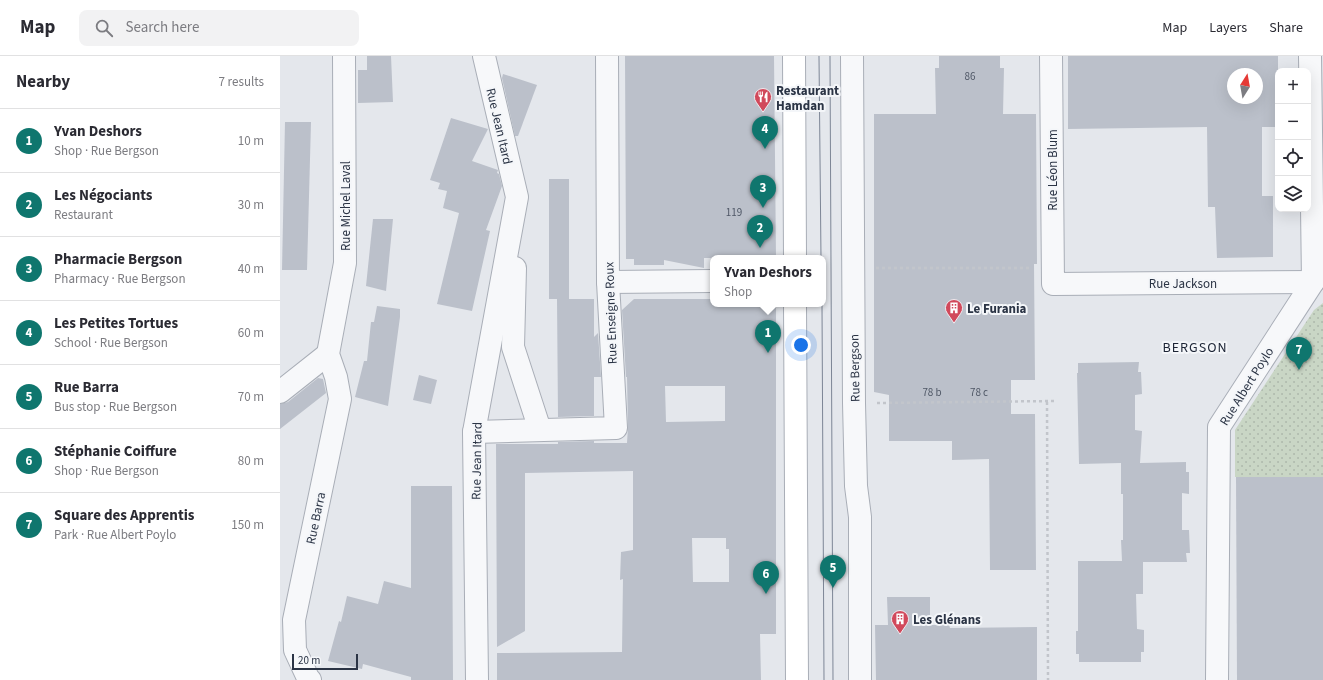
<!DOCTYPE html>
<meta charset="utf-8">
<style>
body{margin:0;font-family:"Source Sans 3",sans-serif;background:#f2f2f3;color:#2b2b33}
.controls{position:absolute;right:12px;top:12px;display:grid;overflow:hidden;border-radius:8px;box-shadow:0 4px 16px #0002}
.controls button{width:36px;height:36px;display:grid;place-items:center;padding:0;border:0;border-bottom:1px solid #e1e1e2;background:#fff;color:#2b2b33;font:20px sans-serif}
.compass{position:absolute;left:947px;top:12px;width:36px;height:36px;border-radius:50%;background:#fff;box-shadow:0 4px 16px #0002;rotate:11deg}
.scale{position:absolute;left:12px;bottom:10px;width:66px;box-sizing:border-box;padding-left:4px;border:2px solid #2b3445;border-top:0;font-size:11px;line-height:14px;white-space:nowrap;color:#2b3445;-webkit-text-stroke:3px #f4f6f9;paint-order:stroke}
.you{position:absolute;left:521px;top:289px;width:14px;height:14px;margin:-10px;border:3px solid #fff;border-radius:50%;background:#1a73e8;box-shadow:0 0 0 6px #1a73e833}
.badge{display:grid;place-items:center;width:26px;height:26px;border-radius:50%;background:#0f766e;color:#fff;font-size:13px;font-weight:700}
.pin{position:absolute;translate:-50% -33px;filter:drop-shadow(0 1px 2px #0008)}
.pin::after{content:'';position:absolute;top:21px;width:14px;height:12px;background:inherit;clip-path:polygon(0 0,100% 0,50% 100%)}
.popup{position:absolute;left:430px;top:199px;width:116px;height:52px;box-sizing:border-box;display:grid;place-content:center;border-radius:8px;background:#fff;filter:drop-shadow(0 1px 3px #0005);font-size:13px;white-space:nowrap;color:#7c7c81}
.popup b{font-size:15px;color:#2b2b33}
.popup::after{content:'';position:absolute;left:50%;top:100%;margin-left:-8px;border:8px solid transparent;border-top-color:#fff}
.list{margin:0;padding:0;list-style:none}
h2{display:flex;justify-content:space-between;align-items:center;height:52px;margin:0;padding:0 16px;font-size:17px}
h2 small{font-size:13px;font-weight:400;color:#7c7c81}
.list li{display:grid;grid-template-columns:26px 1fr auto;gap:12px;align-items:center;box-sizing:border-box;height:64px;padding:0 16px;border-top:1px solid #e1e1e2}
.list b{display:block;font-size:15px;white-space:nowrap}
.list p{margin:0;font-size:13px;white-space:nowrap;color:#7c7c81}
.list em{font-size:13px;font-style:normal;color:#7c7c81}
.icon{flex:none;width:22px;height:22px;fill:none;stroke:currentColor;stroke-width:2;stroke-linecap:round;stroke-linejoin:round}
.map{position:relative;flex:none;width:1043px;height:624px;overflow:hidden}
header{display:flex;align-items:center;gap:24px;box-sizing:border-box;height:56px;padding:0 20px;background:#fff;border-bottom:1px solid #e1e1e2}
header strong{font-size:19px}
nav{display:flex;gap:22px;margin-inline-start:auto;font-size:14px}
.search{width:280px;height:36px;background:#f2f2f3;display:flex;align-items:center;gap:10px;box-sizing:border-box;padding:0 14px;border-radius:8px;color:#7c7c81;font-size:15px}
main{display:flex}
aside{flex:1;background:#fff}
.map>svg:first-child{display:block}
</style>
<header>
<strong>Map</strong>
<div class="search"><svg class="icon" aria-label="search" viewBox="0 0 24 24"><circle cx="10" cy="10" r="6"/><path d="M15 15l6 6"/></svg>Search here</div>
<nav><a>Map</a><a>Layers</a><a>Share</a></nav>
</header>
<main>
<aside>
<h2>Nearby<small>7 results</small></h2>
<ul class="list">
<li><span class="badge">1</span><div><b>Yvan Deshors</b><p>Shop · Rue Bergson</p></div><em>10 m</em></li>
<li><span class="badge">2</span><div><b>Les Négociants</b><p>Restaurant</p></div><em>30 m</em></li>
<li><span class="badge">3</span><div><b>Pharmacie Bergson</b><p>Pharmacy · Rue Bergson</p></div><em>40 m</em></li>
<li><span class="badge">4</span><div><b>Les Petites Tortues</b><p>School · Rue Bergson</p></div><em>60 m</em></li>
<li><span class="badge">5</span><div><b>Rue Barra</b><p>Bus stop · Rue Bergson</p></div><em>70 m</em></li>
<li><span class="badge">6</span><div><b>Stéphanie Coiffure</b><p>Shop · Rue Bergson</p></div><em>80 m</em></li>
<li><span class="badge">7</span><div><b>Square des Apprentis</b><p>Park · Rue Albert Poylo</p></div><em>150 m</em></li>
</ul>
</aside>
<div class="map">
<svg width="1043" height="624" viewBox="0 0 1043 624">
<defs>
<pattern id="park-dots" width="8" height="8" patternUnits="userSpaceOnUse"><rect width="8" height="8" fill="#c9d6c5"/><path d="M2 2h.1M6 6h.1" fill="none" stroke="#adb8ab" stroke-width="1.8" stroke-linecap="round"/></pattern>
</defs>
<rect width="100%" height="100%" fill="#e4e7ec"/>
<path fill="url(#park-dots)" d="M1043 247V421H955V374L1034 254Z"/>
<g fill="#bbc0ca" fill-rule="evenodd">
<path d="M87 0H111L113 46 78 47V14H87Z"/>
<path d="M345 0H494L496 202H424V212L384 204V209H354V203H346Z"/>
<path d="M659 0H720V12H724L723 58H756L757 208H754L755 324H731V358H755L756 514H710L709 403 672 404V385H609V339L594 336V58H656L655 12H659Z"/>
<path d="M788 0H998V71H982V140H993V201L937 202 935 151H928L927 71 788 73ZM953 18H977V42H953Z"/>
<path d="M223 18 257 29 238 80H235L222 22Z"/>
<path d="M171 62 208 73 192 105 218 114 217 117 219 118 222 130 206 174 210 175 192 255 157 248 179 157 163 152 167 135 158 133 160 127 150 124Z"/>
<path d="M5 66H31L27 214H2Z"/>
<path d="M269 123H289V243H314V281L318 277 321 321H314V360L278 361 277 243H269Z"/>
<path d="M93 163H113L106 235 86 230Z"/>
<path d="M354 243H433V248H496V578H480L481 624H217V597L342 596 343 523 340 524 341 496 353 494V415L245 417V575L217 591 216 388H278V386L314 385V387H347L348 371 347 321H346L342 254ZM385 330H445V365L386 366ZM412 482H446V493H449V526H413Z"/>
<path d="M97 250 120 253V261L108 350 75 341 84 305H87L91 266H94Z"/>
<path d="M859 306 858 316H861L862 338 855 339V374L862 375 860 407 906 406V416H909V438L902 437V474H909L910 497H906L907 506H863V538H856L857 573 864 574V596H861V606H799V598H796V575H798V505H842L841 484H843V438H841V407L799 408 797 317H798V307Z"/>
<path d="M139 319 157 324 151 348 133 344Z"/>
<path d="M38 322 43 323 46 337 0 373V348L8 346Z"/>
<path d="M956 421H1043V624H957Z"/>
<path d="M131 430H172L173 624H131V621L83 608 82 613 48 605 59 565 61 566 67 540 98 548 104 525 131 532Z"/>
<path d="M607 541H650V569H669L670 572 757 571V624H596L595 569H608Z"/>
</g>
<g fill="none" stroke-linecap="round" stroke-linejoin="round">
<defs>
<g id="minor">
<path d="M572 0 574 347 576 430 580 461V624"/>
<path d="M771 0 773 228 1033 226"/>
<path d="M235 212 233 291 260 374"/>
<path d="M328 226 433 225"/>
<path d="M0 336 48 298"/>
<path d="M194 376 336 372 328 226 327 0"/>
<path d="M30 624 28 622 15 594 14 564 60 343 56 321 48 298 65 207 64 0"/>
<path d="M197 624 194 376 237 141 204 0"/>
<path d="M937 624 939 371 1033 226 1030 0"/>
</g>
<g id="secondary">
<path d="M514 0 515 202"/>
<path d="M515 248 517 624"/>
</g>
</defs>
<use href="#minor" stroke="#a9aeb7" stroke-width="24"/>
<use href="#secondary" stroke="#a9aeb7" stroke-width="24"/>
<g stroke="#c2c5cb" stroke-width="2.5" stroke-dasharray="3 3" stroke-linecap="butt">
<path d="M596 212H751"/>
<path d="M767 346 768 624"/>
<path d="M597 347 774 345"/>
</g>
<use href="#minor" stroke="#f7f8fa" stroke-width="22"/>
<use href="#secondary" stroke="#fff" stroke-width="22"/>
<g stroke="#7d8696" stroke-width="1">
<path d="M539 0 541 202"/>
<path d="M550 0 553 624"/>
<path d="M542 248 544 624"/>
</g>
</g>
<defs>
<symbol id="restaurant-pin" viewBox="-11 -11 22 30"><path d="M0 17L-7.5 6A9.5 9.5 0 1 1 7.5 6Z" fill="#d1495b" stroke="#f4f6f9"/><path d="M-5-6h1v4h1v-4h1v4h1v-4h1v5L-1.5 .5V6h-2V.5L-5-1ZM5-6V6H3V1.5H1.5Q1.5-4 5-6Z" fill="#fff"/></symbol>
<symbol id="building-pin" viewBox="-11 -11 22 30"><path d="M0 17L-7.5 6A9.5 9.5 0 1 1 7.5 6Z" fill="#d1495b" stroke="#f4f6f9"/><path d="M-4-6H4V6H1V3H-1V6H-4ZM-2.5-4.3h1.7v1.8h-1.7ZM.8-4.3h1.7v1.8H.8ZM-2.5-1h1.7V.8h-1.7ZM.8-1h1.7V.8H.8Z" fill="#fff"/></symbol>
</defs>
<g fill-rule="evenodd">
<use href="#restaurant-pin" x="473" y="31" width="20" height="27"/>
<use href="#building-pin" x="664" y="242" width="20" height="27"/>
<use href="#building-pin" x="610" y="553" width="20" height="27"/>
</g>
<g text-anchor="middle" stroke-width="4" stroke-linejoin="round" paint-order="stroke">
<g font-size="11" fill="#4f5766">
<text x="690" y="24">86</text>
<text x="454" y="160">119</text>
<text x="652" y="340">78 b</text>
<text x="699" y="340">78 c</text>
</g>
<g font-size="13" font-weight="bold" fill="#2b3445" stroke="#f4f6f9" text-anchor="start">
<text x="496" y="39">Restaurant<tspan x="496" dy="15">Hamdan</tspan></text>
<text x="687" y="257">Le Furania</text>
<text x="633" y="568">Les Glénans</text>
</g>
<g font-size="13" fill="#2b3445" stroke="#f4f6f9">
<text transform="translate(220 70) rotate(77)" y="5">Rue Jean Itard</text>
<text transform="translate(772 114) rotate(-90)" y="5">Rue Léon Blum</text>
<text transform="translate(65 150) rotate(-90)" y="5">Rue Michel Laval</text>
<text x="903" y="232">Rue Jackson</text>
<text transform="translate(330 257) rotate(-92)" y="5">Rue Enseigne Roux</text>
<text transform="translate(574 312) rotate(-91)" y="5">Rue Bergson</text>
<text transform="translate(966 330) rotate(-58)" y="5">Rue Albert Poylo</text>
<text transform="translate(196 405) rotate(-89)" y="5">Rue Jean Itard</text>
<text transform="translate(35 462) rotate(-78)" y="5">Rue Barra</text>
</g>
<g font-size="14" letter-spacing="1" fill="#1d2536" stroke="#f4f6f9">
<text x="915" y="296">BERGSON</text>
</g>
</g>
</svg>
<div class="controls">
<button>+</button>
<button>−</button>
<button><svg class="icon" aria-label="locate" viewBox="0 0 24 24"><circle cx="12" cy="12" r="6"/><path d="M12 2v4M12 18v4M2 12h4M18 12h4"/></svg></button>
<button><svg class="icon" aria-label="layers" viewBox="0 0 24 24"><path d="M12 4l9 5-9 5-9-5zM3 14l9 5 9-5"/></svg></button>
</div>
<svg class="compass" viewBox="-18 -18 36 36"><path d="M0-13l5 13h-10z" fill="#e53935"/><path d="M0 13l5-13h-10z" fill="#7c7c81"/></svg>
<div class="scale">20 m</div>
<div class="you"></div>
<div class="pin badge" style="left:488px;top:297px">1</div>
<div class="popup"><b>Yvan Deshors</b>Shop</div>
<div class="pin badge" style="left:480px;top:192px">2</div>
<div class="pin badge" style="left:483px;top:152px">3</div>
<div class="pin badge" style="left:485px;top:93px">4</div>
<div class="pin badge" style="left:553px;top:532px">5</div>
<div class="pin badge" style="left:486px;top:538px">6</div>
<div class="pin badge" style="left:1019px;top:314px">7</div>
</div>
</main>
